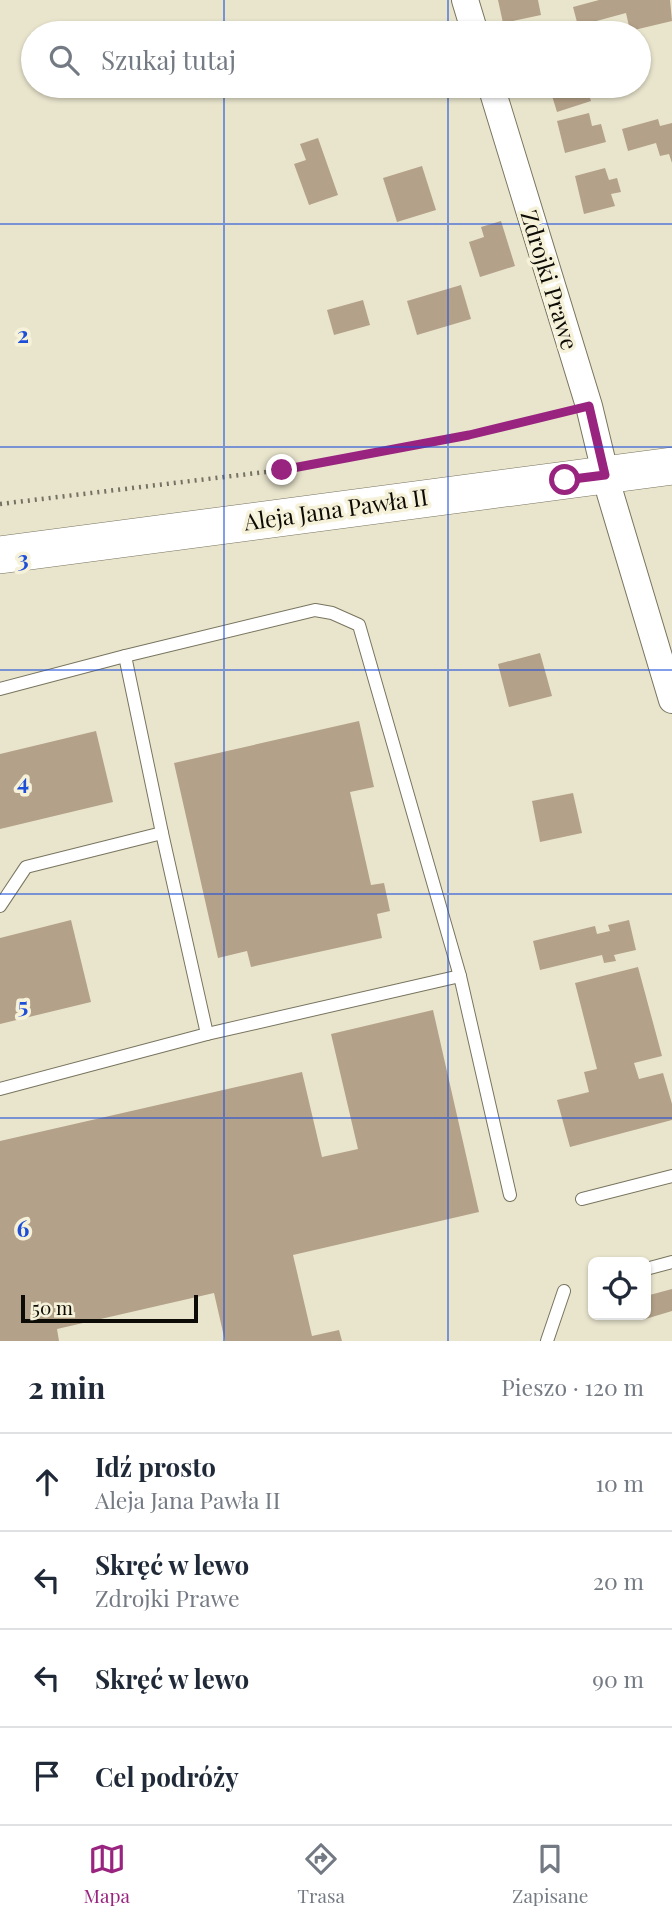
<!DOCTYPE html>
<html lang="pl">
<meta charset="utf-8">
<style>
body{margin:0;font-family:"Playfair Display",serif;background:#f2f2f3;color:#1f2937}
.controls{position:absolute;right:21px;bottom:21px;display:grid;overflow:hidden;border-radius:10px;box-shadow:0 2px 5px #0004}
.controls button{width:63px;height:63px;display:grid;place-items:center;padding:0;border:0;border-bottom:2px solid #e0e1e3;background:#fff;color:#1f2937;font:35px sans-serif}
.scale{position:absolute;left:21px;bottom:18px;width:177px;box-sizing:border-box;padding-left:7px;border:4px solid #0d0b05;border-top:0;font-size:19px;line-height:24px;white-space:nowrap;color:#0d0b05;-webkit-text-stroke:5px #f6f2da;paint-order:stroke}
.stop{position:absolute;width:21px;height:21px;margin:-16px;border:5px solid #99247f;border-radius:50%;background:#fff}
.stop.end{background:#99247f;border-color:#fff;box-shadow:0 2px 7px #0008}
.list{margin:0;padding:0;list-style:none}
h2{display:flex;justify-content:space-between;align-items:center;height:91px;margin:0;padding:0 28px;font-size:30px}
h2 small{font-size:23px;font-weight:400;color:#747a83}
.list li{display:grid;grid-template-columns:46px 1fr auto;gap:21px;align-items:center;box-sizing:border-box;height:98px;padding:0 28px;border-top:2px solid #e0e1e3}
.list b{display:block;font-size:26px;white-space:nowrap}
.list p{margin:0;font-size:23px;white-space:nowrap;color:#747a83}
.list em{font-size:23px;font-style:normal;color:#747a83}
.icon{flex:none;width:38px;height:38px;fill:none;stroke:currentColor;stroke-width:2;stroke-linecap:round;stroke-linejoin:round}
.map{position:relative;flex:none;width:672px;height:1341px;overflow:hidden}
.search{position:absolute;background:#fff;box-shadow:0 2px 5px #0004;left:21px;right:21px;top:21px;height:77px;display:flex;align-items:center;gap:18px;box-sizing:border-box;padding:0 24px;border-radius:38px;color:#747a83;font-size:26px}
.sheet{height:483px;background:#fff}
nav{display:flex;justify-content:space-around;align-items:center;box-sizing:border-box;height:98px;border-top:2px solid #e0e1e3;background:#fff;font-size:19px;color:#747a83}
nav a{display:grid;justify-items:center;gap:4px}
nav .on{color:#99247f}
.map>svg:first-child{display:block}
</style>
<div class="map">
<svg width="672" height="1341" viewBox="0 0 672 1341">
<rect width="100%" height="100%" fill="#e9e5cd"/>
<g fill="#b4a189">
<path d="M498 0H538L541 15 503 23Z"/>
<path d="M599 0H670L672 21 630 31 626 13 578 26 573 7Z"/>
<path d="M549 86H595L587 89 591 101 557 112Z"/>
<path d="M589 113 592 126 601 124 606 142 565 153 557 121Z"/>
<path d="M658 119 660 126 672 123V163L669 154 660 156 656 143 628 151 622 129Z"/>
<path d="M318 138 338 195 309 205 294 164 306 160 300 144Z"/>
<path d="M422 166 436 210 397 222 383 178Z"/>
<path d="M605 168 609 180 617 178 621 192 611 194 615 206 584 214 575 176Z"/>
<path d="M501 221 515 266 480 277 469 242 484 237 481 227Z"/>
<path d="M461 285 471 319 417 335 407 301Z"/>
<path d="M363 300 370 325 334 335 327 310Z"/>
<path d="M540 653 552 696 509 707 498 664Z"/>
<path d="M359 721 374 787 350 792 371 885 384 883 390 911 377 914 382 938 251 967 247 951 218 958 174 763Z"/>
<path d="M96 731 113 802 0 829V754Z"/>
<path d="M573 793 582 833 540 842 532 801Z"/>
<path d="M71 920 91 1002 0 1024V938Z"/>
<path d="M629 920 636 950 614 955 616 961 604 963 602 955 540 970 533 941 595 926 597 934 610 931 608 925Z"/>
<path d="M638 967 662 1056 634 1063 639 1079 663 1073 672 1104V1120L570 1147 557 1100 589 1092 584 1072 597 1069 575 983Z"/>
<path d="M433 1010 479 1212 293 1255 312 1336 339 1330 342 1341H225L214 1293 57 1329 59 1341H0V1141L302 1072 322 1157 358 1149 331 1034Z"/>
<path d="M672 1289V1311L642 1320 641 1315H646V1296Z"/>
</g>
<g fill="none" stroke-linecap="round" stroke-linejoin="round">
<defs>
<g id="service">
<path d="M0 689 125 656"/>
<path d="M162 833 125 656 315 610 332 613 359 625 460 976"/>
<path d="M0 906 26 867 162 833 207 1034 460 976 510 1195"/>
<path d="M0 1089 207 1034"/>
<path d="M582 1199 672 1176"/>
<path d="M646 1269 672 1262"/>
<path d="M547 1341 564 1291"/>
</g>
<g id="minor">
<path d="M465 0 475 33"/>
<path d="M491 86 589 406 610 493 672 700"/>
</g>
<path id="secondary" d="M0 555 672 466"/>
</defs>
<use href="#service" stroke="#78745e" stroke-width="14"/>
<use href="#minor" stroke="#78745e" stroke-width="28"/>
<use href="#secondary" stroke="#78745e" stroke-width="38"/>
<path stroke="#757263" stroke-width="4.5" stroke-dasharray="2 5" stroke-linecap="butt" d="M0 504 282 470 469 435 565 412"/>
<use href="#service" stroke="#fff" stroke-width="12"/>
<use href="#minor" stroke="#fff" stroke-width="26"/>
<use href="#secondary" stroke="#fff" stroke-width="37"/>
</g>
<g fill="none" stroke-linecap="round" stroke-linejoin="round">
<path stroke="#99247f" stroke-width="9" d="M282 470 469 435 589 406 605 475 565 480"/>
</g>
<path fill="none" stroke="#1d4ed8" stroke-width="2" stroke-opacity="0.55" d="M224 0V33M448 0V33M224 86V1341M448 86V1341M0 224H672M0 447H672M0 670H672M0 894H672M0 1118H672"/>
<g text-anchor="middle" stroke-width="7" stroke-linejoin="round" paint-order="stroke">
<g font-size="23" fill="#0d0b05" stroke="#f6f2da">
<text transform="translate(549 280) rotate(73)" y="8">Zdrojki Prawe</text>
<text transform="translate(336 510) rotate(-8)" y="8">Aleja Jana Pawła II</text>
</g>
</g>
<g font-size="23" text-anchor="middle" font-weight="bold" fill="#1d4ed8" stroke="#f6f2da" stroke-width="7" stroke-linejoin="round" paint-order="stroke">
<text x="23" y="343">2</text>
<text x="23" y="567">3</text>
<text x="23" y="790">4</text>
<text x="23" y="1014">5</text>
<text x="23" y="1237">6</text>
</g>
</svg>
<div class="controls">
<button><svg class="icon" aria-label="locate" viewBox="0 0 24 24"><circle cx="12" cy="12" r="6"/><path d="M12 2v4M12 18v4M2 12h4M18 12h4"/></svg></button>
</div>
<div class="scale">50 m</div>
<div class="stop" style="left:565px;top:480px"></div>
<div class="stop end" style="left:282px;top:470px"></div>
<div class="search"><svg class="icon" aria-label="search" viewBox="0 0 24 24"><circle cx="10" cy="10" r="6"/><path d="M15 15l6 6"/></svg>Szukaj tutaj</div>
</div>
<section class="sheet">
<h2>2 min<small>Pieszo · 120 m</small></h2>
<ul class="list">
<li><svg class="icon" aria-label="ahead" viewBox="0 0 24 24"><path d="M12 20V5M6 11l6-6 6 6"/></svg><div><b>Idź prosto</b><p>Aleja Jana Pawła II</p></div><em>10 m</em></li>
<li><svg class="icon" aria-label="left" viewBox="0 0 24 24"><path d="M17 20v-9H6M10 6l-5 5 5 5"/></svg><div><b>Skręć w lewo</b><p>Zdrojki Prawe</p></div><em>20 m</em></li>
<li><svg class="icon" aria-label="left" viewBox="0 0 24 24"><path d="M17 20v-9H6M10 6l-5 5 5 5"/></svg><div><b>Skręć w lewo</b></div><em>90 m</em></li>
<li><svg class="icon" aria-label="arrive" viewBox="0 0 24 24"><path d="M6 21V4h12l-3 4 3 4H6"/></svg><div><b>Cel podróży</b></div></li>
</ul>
</section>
<nav>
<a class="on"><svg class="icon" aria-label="map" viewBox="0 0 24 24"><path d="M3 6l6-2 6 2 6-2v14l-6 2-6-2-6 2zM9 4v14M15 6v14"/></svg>Mapa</a>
<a><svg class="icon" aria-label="directions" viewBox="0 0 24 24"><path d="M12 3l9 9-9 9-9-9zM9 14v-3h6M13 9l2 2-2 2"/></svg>Trasa</a>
<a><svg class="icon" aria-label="saved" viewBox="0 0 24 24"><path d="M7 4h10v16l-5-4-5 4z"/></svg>Zapisane</a>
</nav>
